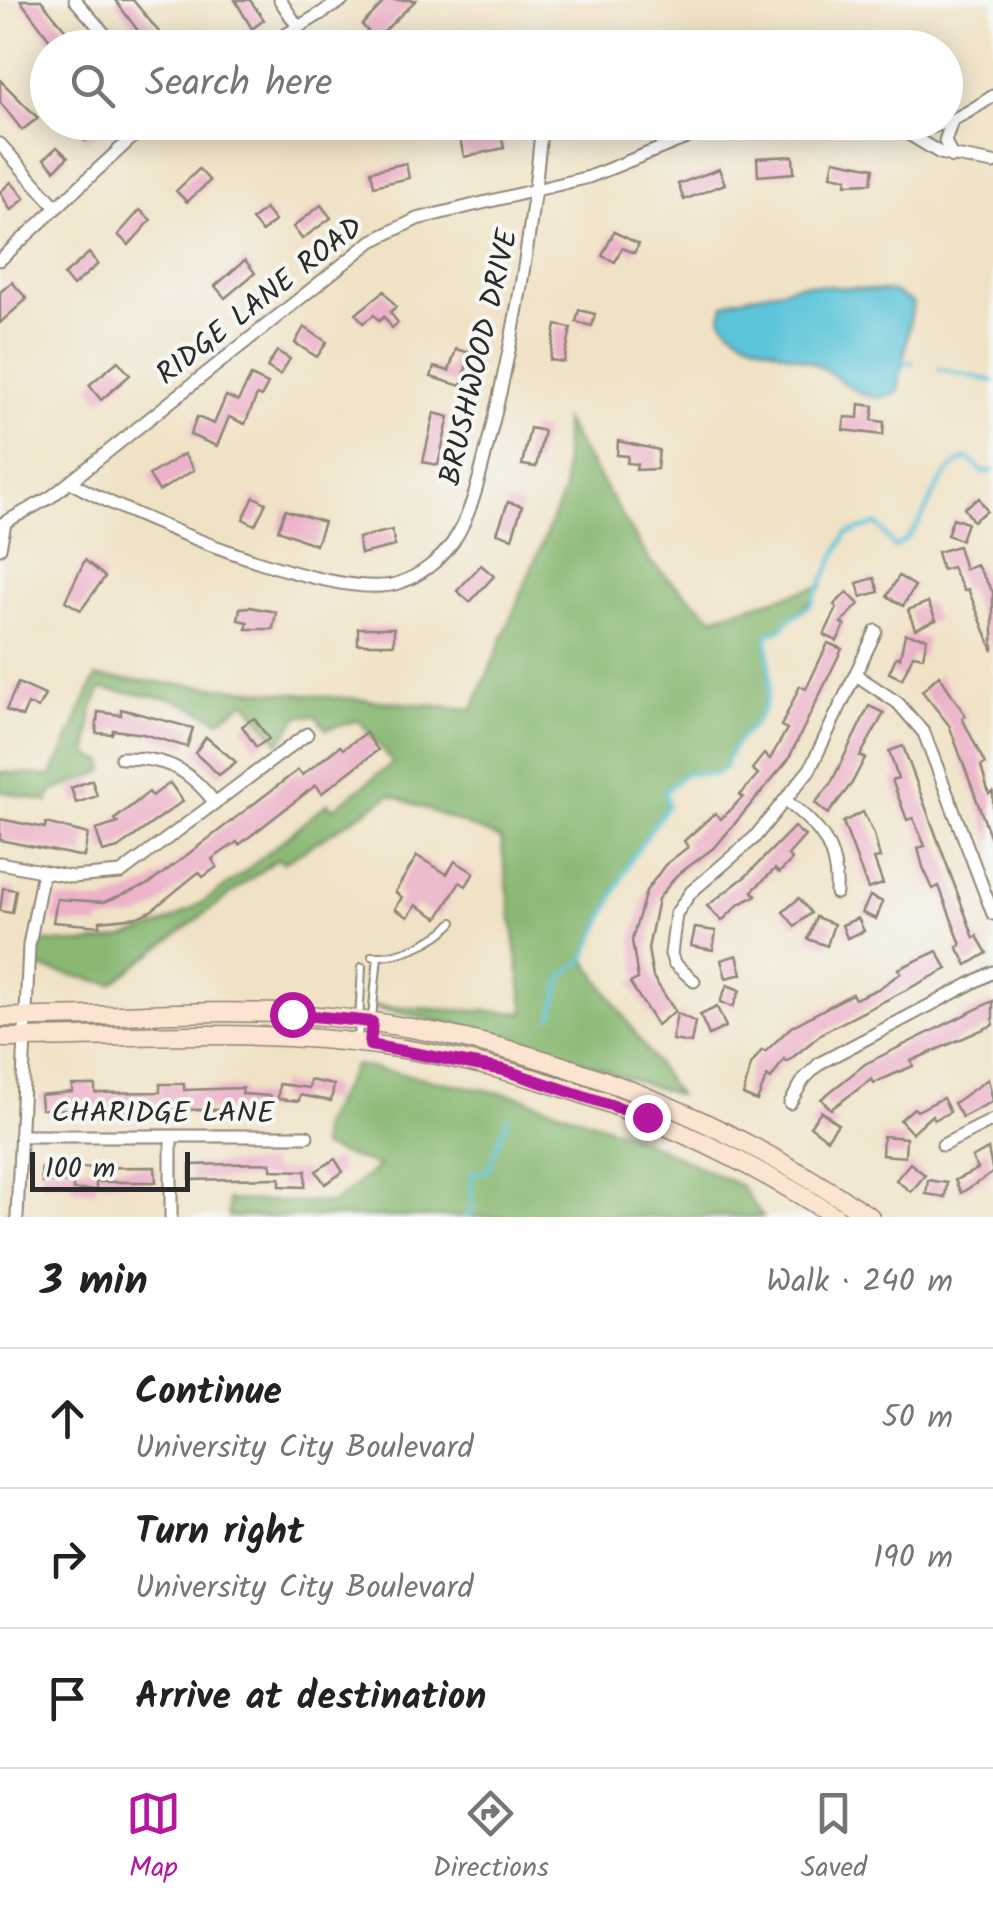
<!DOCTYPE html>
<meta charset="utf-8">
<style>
body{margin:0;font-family:Kalam,sans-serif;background:#f2f2f2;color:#222}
.scale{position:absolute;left:30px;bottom:25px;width:160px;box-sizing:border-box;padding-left:10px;border:5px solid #2b2b2b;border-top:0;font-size:28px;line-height:35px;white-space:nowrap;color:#2b2b2b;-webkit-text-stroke:8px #f6f6f2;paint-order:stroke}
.stop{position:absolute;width:30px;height:30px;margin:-22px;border:8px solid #b5179e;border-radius:50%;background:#fff}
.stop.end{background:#b5179e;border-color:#fff;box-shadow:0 2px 10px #0008}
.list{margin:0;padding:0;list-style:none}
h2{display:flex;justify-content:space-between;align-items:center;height:130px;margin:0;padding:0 40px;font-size:42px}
h2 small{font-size:32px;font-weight:400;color:#767676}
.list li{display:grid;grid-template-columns:65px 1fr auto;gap:30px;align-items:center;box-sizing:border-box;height:140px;padding:0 40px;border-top:2px solid #e0e0e0}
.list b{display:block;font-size:38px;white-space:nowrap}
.list p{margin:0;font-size:32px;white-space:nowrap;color:#767676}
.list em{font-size:32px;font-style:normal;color:#767676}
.icon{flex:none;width:55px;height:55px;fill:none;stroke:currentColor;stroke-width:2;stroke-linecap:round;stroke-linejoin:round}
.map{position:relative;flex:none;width:993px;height:1217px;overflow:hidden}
.search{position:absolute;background:#fff;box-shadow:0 5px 25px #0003;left:30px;right:30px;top:30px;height:110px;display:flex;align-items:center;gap:25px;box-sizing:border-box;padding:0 35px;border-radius:55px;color:#767676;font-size:38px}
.sheet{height:550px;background:#fff}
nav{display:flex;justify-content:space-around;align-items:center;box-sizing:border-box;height:140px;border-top:2px solid #e0e0e0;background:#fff;font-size:28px;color:#767676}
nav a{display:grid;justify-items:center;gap:5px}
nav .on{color:#b5179e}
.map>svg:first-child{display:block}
</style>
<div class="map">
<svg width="993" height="1217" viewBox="0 0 993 1217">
<rect width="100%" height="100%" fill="#f6f6f2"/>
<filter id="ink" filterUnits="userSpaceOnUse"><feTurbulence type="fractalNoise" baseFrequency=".01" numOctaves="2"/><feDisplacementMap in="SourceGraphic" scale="20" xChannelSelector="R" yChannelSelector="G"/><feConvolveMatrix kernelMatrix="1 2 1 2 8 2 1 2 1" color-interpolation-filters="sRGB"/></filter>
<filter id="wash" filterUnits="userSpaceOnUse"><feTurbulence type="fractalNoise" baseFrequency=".0048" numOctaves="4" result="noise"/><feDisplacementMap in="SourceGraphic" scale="40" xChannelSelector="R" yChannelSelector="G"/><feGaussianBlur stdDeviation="2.25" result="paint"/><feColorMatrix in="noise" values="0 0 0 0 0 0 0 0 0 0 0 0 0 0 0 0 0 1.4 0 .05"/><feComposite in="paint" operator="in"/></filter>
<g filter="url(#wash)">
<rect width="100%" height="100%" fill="#f0e2c5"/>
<g fill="#88b872" stroke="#5a724e" stroke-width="2.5">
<path d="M564 421 651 563 712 617 823 585C812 605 793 612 781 630L767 634C771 666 776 702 751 728 737 741 731 748 725 768L714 775 685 773 665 792 668 805 631 859 585 959 677 1095 508 1036 366 1006 525 1013 501 839 391 795 283 863 278 858 112 984 35 967 41 941C166 958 237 875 328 803L333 809 393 763 359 720 326 729 316 716H299L279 743 246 701 220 720 174 699 101 689 92 710 88 755 104 762 105 771 51 792 48 802 0 791V772L52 776 96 677 473 709 564 491Z"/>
<path d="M355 1065 517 1096 634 1136 741 1186 763 1217H229L228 1200 333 1203 379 1166 321 1147V1126Z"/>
</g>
<path fill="#5dc5d9" stroke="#447882" stroke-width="2.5" d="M803 284 893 292 913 303 898 392C888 397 880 399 868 396 851 391 837 377 822 368 792 350 736 346 721 317L724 305 733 300Z"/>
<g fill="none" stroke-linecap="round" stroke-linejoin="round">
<g stroke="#5dc5d9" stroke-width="4">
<path d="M901 360 913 363"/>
<path d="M939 369 993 381"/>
<path d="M552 1017 563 976 585 959 631 859 668 805 665 792 685 773 714 775 725 768C731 748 737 741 751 727 776 702 770 665 767 634L781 630 787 621 811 605 846 534 877 524 894 547C931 530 929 472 968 458L983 472 993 471"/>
<path d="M465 1217 471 1214 472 1173 488 1171 508 1117"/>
</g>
</g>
<g id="blocks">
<g fill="#ecb0c8">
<path d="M20 0H41L80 48H56Z"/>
<path d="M115 0H133L172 48H151Z"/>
<path d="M235 0H250L264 20 252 29Z"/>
<path d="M386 0H416L367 48H330L347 35 352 42 368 31 362 25Z"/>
<path d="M0 80 38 118 22 130 0 102Z"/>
<path d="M70 122H96L101 129 85 141Z"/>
<path d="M500 130 504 148 464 157 460 139Z"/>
<path d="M57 147 68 157 55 170 44 159Z"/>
<path d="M793 156 794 173 758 176 757 158Z"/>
<path d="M834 160 874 168 871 183 846 184 847 178 831 175Z"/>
<path d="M406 163 409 178 374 186 371 171Z"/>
<path d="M199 169 210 181 187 202 176 191Z"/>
<path d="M719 169 725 184 684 200 678 184Z"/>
<path d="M11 182 25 198 11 211 0 192Z"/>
<path d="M321 205 331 218 302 239 293 227Z"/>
<path d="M265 209 275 221 262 232 252 220Z"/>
<path d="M140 210 151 220 129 245 118 235Z"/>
<path d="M614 232 639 244 634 253 622 248 615 262 602 256Z"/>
<path d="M89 253 98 264 73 286 64 275Z"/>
<path d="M245 260 255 273 225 298 215 286Z"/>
<path d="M12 282 27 299 0 323V292Z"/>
<path d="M384 291 396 307 390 312 398 323 392 328 384 317 379 321 374 315 363 323 356 314Z"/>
<path d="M579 310 595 314 592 326 576 322Z"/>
<path d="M556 325 571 328 564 362 550 360Z"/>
<path d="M304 327 327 342 317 357 295 343Z"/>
<path d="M456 349 470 353 461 386 431 377 434 367 449 371Z"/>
<path d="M277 351 290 359 280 375 267 367Z"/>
<path d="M118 361 130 375 101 400 89 385Z"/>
<path d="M251 376 268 384 261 397 257 395 245 424 229 417 217 446 190 435 197 417 214 424 226 396 238 401Z"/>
<path d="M859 404 874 406 872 420 884 422 883 435 843 430 845 417 858 418Z"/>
<path d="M434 413 449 417 438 465 423 462Z"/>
<path d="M530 428 544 431 536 467 522 465Z"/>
<path d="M618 441 659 450 657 469 636 470 637 464 627 463 628 456 617 455Z"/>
<path d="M184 454 194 470 159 491 149 475Z"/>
<path d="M254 497 266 503 255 525 243 519Z"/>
<path d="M979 498 987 511 973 521 964 508Z"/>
<path d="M508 502 522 506 512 538 497 533Z"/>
<path d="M285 510 324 522 316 545 278 530Z"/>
<path d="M953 518 967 523 961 540 947 535Z"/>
<path d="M392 530 395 546 361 554 358 538Z"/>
<path d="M958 546 965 569 976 564 993 592V651L968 589 964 591 952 567 942 570 937 552Z"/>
<path d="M85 560 105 577 81 610 65 601Z"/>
<path d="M481 565 494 576 470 602 457 591Z"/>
<path d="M899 576 915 586 903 606 887 596Z"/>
<path d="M874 578 879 592 861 597 857 583Z"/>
<path d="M847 592 859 604 841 623 845 625 837 641 824 635 837 608 834 605Z"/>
<path d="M928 602 936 620 915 629 908 610Z"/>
<path d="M250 607 276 612 273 629H246L248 622 238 620 240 608Z"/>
<rect x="358" y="628" width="36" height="16"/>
<path d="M905 634 927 638 923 657 913 655 902 679 889 673 896 657 900 658Z"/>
<path d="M828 643 842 649 788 760 716 846 676 876 658 899 648 949 653 977 675 1011 657 1025 630 983 638 979 632 940 646 891 665 865 688 847 684 841 715 813 721 819 743 797 740 795 758 774 752 769 764 754 770 759 787 729 781 726 800 686 806 689Z"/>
<path d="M939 675 966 716 962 718 985 764 981 766 989 794 993 792V844L949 725 922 691Z"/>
<path d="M18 683 45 695 38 708 28 704 22 717 6 710Z"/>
<path d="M869 706 884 713 860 756 865 758 852 783 828 814 815 803 830 785Z"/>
<path d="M121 709 193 728 187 747 143 734 113 730 112 734 96 733 98 712 121 715Z"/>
<path d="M254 718 269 739 256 747 242 726Z"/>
<path d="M366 733 378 750 322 793 316 785 239 845 237 842 212 859 217 867 203 877 199 872 151 911 138 917 100 921V926L53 922 57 899 104 902 149 884 298 770 302 775 340 746 343 749Z"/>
<path d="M206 737 236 762 219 775 195 753Z"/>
<path d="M903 746 974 938 977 936 987 953 967 965 957 947 961 945 939 886 933 889 923 867 918 848 925 846 913 818 907 820 892 780 898 778 889 751Z"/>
<path d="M92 780 97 796 76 803 71 788Z"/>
<path d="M170 783 183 801 118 848 103 852 96 830 118 823 115 819 149 792 152 796Z"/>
<path d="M863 812 874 834 880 858 874 859 883 884 868 889 843 822Z"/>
<path d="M0 819 45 828 46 823 88 834 84 857 0 840Z"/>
<path d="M794 827 805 836 788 855 792 860 779 873 775 869 752 891 756 896 739 904 722 921 707 906 746 876Z"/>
<path d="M417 856 447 874 455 861 474 873 466 886 460 882 438 918 416 905 408 917 395 909 402 897 395 892Z"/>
<path d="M3 888 16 890 12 913 0 911Z"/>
<path d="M870 896 883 902 876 919 862 913Z"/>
<path d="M799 898 811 913 795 926 783 912Z"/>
<path d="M816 917 834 924 827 946 808 939Z"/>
<path d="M858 918 864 931 847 938 842 925Z"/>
<path d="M695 928 716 931 713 950 691 946Z"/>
<path d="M937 951 947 969 824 1032 787 1062 784 1059 771 1079 767 1076 757 1101 743 1095 751 1065 762 1050 765 1052 791 1027 852 994 855 999 878 989 901 973 898 969Z"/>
<path d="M737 955 742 974 726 978 721 960Z"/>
<path d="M727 985 740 990 733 1007 720 1002Z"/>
<path d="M993 1001V1025L911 1061 913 1066 874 1083 872 1079 831 1109 821 1099 865 1064Z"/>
<path d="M717 1007 726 1027 709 1035 700 1015Z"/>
<path d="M677 1013 695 1022 691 1043 672 1040Z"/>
<path d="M988 1079 993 1101 962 1117 954 1103Z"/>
<path d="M310 1080 334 1085 331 1101 300 1095 299 1101 278 1099 279 1084 309 1088Z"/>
<path d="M160 1084H184V1090L243 1088 242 1094 270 1096 269 1110 41 1109 40 1095 72 1092V1085H95V1093L160 1092Z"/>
<path d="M943 1098 950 1112 934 1120 932 1115 912 1133 900 1120 914 1108 917 1111Z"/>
<path d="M821 1111 838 1124 827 1139 810 1126Z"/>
<path d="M883 1136 906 1138 905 1157 882 1155Z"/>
<path d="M988 1149 993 1173 961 1193 955 1180 978 1169 972 1158Z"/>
<path d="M335 1159 343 1172 325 1184 316 1171Z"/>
<path d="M271 1163V1170L306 1171 305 1187 280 1186V1178L190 1180V1165Z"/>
<path d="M910 1163 925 1175 911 1192 896 1180Z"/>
<path d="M155 1167 156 1182H96V1190H73V1182L42 1183 41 1168Z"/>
<path d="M928 1180 947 1183 945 1197 926 1194Z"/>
</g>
</g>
</g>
<g filter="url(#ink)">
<use href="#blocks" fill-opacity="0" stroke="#8e8678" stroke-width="2.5"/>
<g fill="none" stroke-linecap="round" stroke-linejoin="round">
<defs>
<g id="lane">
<path d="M372 956C398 958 436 942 453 922"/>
<path d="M370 1039 378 956"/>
<path d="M358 1040 362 967"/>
</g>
<g id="street">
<path d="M75 0 117 48"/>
<path d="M280 0 298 27"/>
<path d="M264 48 343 0"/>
<path d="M952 121 945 141 952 157"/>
<path d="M864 122C922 136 944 129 993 96"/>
<path d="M907 133 940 153 993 163"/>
<path d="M0 144 56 207"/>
<path d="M0 260 149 122"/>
<path d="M70 482C130 516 337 604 399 583 419 576 441 560 453 542 472 514 480 475 488 443 515 337 532 231 542 122"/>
<path d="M0 525 51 497 372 241 417 219 589 177 726 122"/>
<path d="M0 548 5 523"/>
<path d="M856 675 898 703 924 733 993 914"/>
<path d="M121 758C165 757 188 768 215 803"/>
<path d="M786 801C821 827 838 848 836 893"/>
<path d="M0 863 72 877 121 873 307 734"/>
<path d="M694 981 674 963 671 954 676 914 691 892 754 838 810 769 876 631"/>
<path d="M790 1103 804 1079 820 1063 993 972"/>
<path d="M20 1136H307"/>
<path d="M943 1145 993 1120"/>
<path d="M17 1217 29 945 43 872"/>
<path d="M171 1217V1137"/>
</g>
<g id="secondary">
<path d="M0 1017C98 1019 198 1008 296 1014 503 1028 699 1102 870 1217"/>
<path d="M0 1038C96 1038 192 1032 288 1037 482 1046 673 1112 836 1217"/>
</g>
</defs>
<use href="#lane" stroke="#8e8678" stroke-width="10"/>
<use href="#street" stroke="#8e8678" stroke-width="15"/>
<use href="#secondary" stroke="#8e8678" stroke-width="21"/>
<use href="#lane" stroke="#fff" stroke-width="6"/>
<use href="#street" stroke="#fff" stroke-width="11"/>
<use href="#secondary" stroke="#fce5d0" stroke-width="18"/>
</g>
</g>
<g fill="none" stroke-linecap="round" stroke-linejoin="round" filter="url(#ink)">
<path stroke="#b5179e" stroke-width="12" d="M292 1014 372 1022 370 1045 504 1070 647 1117"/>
</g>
<g text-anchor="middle" stroke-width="8" stroke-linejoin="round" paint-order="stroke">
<g font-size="30" fill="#2b2b2b" stroke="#f6f6f2">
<text transform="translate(259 300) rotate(-38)" y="10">RIDGE LANE ROAD</text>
<text transform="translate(478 357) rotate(-77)" y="10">BRUSHWOOD DRIVE</text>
<text x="163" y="1122">CHARIDGE LANE</text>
</g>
</g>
</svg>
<div class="scale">100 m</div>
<div class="stop" style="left:292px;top:1014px"></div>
<div class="stop end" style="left:647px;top:1117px"></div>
<div class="search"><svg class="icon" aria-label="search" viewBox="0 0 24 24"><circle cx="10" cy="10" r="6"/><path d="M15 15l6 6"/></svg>Search here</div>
</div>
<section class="sheet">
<h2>3 min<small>Walk · 240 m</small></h2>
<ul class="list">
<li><svg class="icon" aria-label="ahead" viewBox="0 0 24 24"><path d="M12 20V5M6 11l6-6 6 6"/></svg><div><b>Continue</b><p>University City Boulevard</p></div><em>50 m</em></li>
<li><svg class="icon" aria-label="right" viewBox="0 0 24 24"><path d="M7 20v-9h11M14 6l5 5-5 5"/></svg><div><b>Turn right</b><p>University City Boulevard</p></div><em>190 m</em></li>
<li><svg class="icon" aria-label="arrive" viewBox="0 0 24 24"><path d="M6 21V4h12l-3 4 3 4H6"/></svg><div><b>Arrive at destination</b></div></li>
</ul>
</section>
<nav>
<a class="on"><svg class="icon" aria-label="map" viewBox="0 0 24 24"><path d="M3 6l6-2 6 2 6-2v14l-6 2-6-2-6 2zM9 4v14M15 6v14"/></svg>Map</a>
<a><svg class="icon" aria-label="directions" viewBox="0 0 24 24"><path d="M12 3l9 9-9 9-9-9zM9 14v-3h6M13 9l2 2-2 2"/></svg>Directions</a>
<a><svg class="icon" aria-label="saved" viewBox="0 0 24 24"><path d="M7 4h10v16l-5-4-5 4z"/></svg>Saved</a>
</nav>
